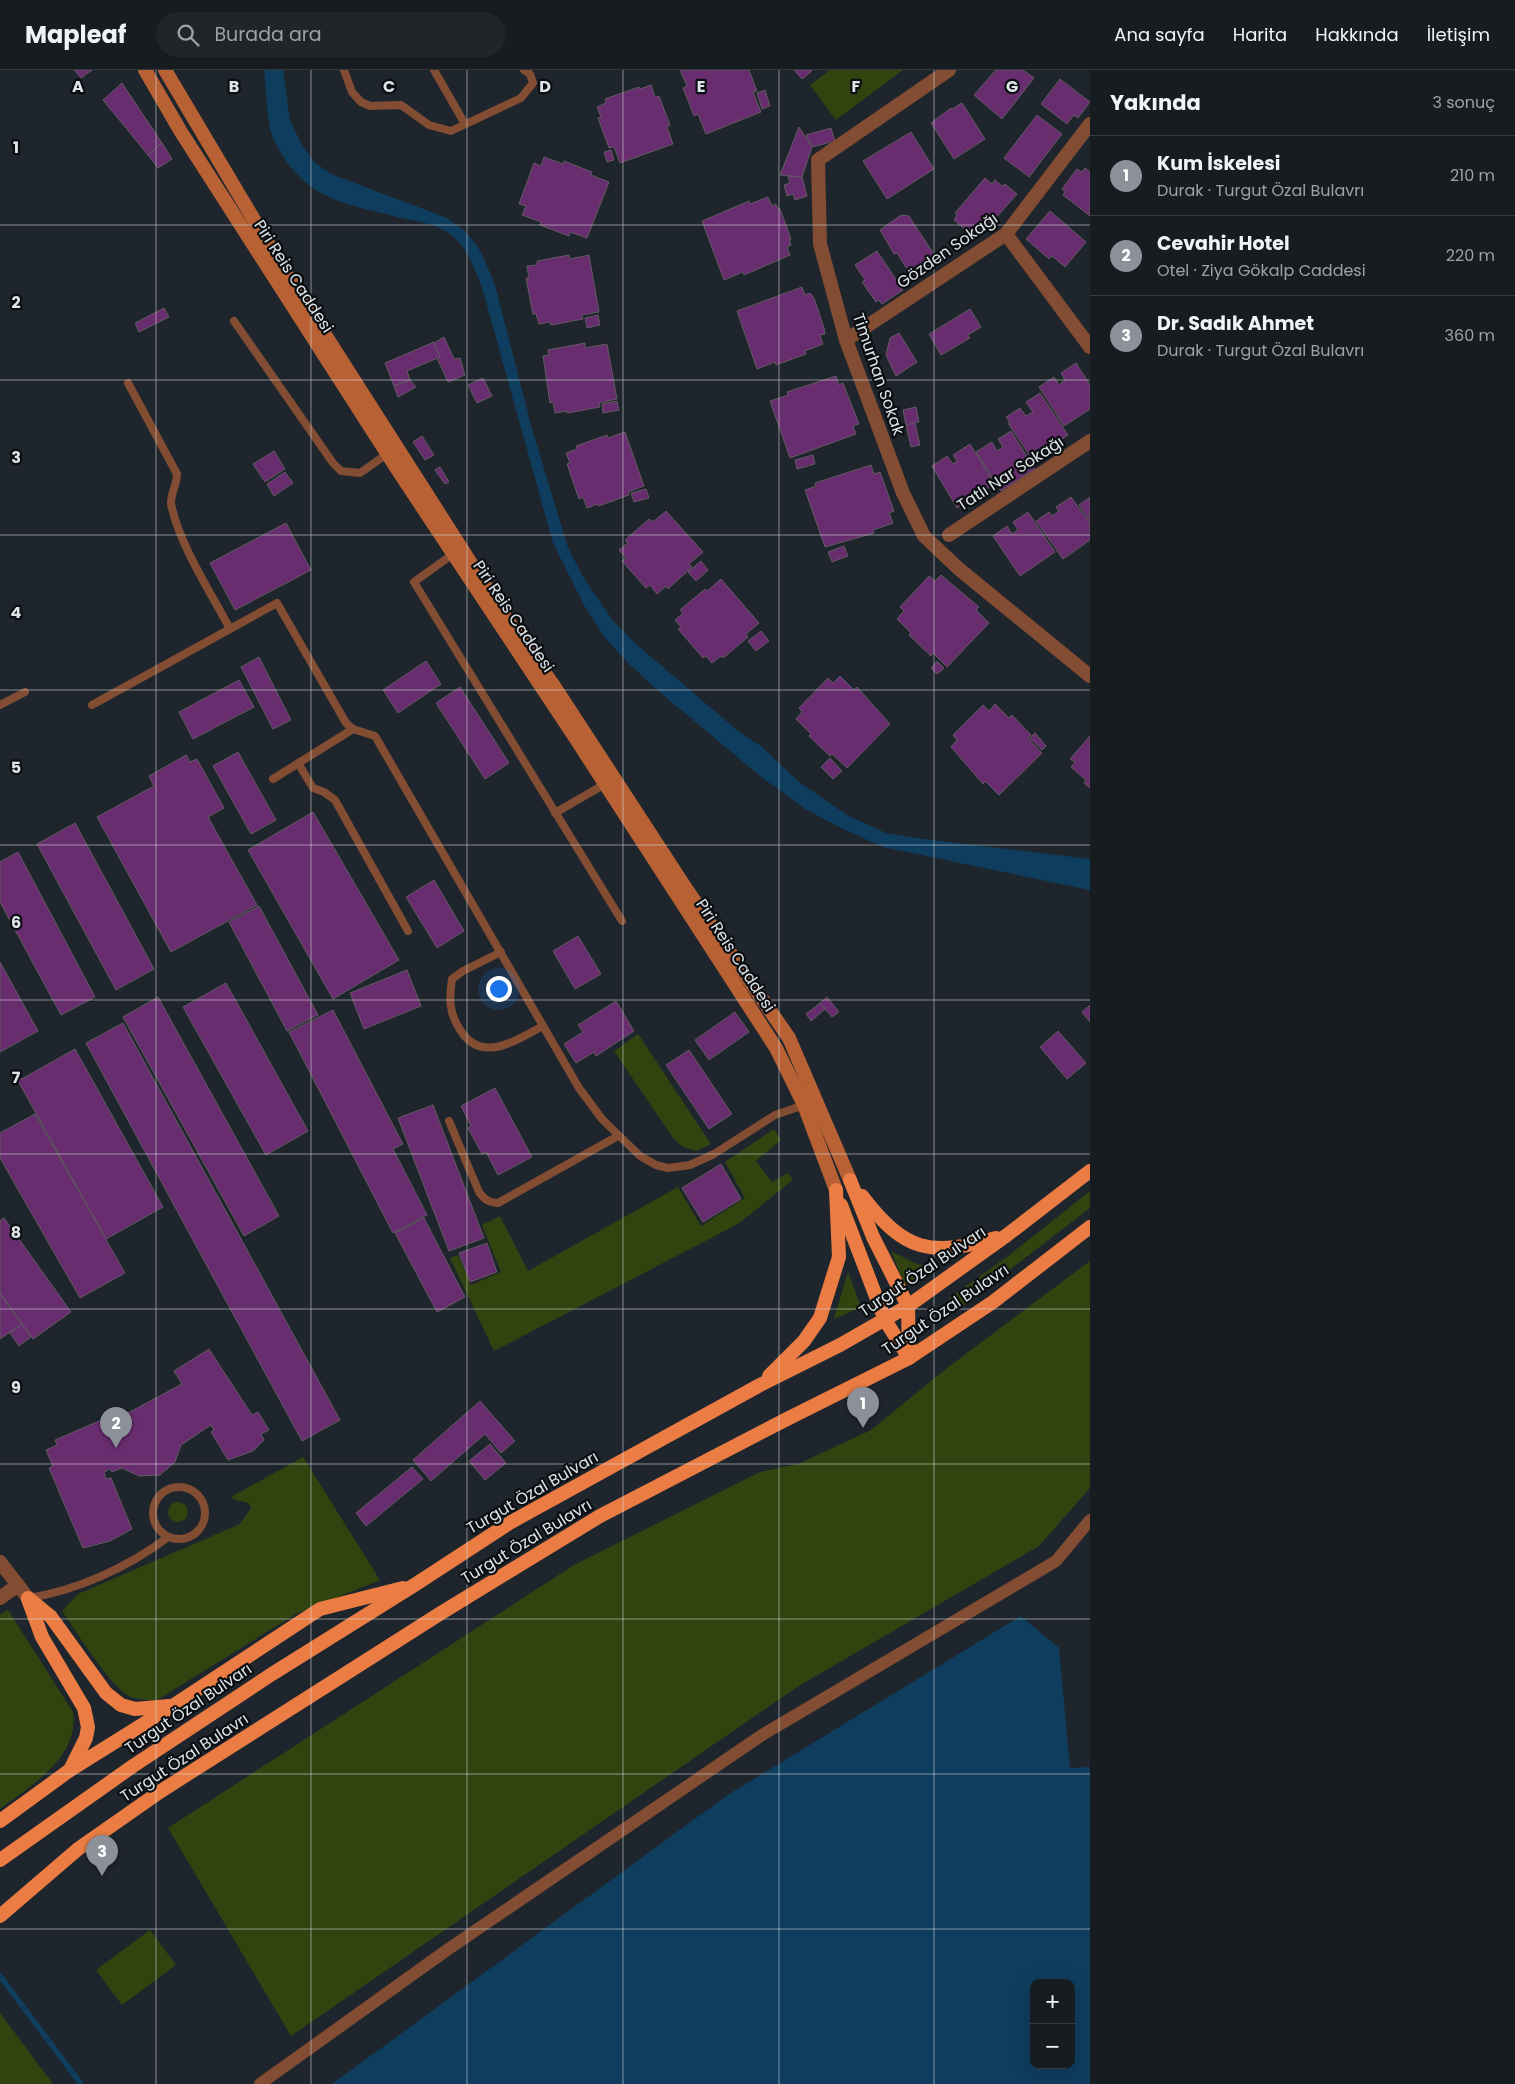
<!DOCTYPE html>
<html lang="tr">
<meta charset="utf-8">
<style>
body{margin:0;font-family:Poppins,sans-serif;background:#20252a;color:#f1f3f6}
.controls{position:absolute;right:15px;bottom:15px;display:grid;overflow:hidden;border-radius:10px;box-shadow:0 5px 20px #0002}
.controls button{width:45px;height:45px;display:grid;place-items:center;padding:0;border:0;border-bottom:1px solid #363a3f;background:#171c21;color:#f1f3f6;font:25px sans-serif}
.you{position:absolute;left:498px;top:918px;width:18px;height:18px;margin:-12px;border:4px solid #fff;border-radius:50%;background:#1a73e8;box-shadow:0 0 0 8px #1a73e833}
.badge{display:grid;place-items:center;width:32px;height:32px;border-radius:50%;background:#8c9099;color:#fff;font-size:16px;font-weight:700}
.pin{position:absolute;translate:-50% -41px;filter:drop-shadow(0 1px 2px #0008)}
.pin::after{content:'';position:absolute;top:26px;width:18px;height:15px;background:inherit;clip-path:polygon(0 0,100% 0,50% 100%)}
.list{margin:0;padding:0;list-style:none}
h2{display:flex;justify-content:space-between;align-items:center;height:65px;margin:0;padding:0 20px;font-size:21px}
h2 small{font-size:16px;font-weight:400;color:#9ea1a5}
.list li{display:grid;grid-template-columns:32px 1fr auto;gap:15px;align-items:center;box-sizing:border-box;height:80px;padding:0 20px;border-top:1px solid #363a3f}
.list b{display:block;font-size:19px;white-space:nowrap}
.list p{margin:0;font-size:16px;white-space:nowrap;color:#9ea1a5}
.list em{font-size:16px;font-style:normal;color:#9ea1a5}
.icon{flex:none;width:28px;height:28px;fill:none;stroke:currentColor;stroke-width:2;stroke-linecap:round;stroke-linejoin:round}
.map{position:relative;flex:none;width:1090px;height:2014px;overflow:hidden}
header{display:flex;align-items:center;gap:30px;box-sizing:border-box;height:70px;padding:0 25px;background:#171c21;border-bottom:1px solid #363a3f}
header strong{font-size:24px}
nav{display:flex;gap:28px;margin-inline-start:auto;font-size:18px}
.search{width:350px;height:45px;background:#20252a;display:flex;align-items:center;gap:12px;box-sizing:border-box;padding:0 18px;border-radius:28px;color:#9ea1a5;font-size:19px}
main{display:flex}
aside{flex:1;background:#171c21}
.map>svg:first-child{display:block}
</style>
<header>
<strong>Mapleaf</strong>
<div class="search"><svg class="icon" aria-label="search" viewBox="0 0 24 24"><circle cx="10" cy="10" r="6"/><path d="M15 15l6 6"/></svg>Burada ara</div>
<nav><a>Ana sayfa</a><a>Harita</a><a>Hakkında</a><a>İletişim</a></nav>
</header>
<main>
<div class="map">
<svg width="1090" height="2014" viewBox="0 0 1090 2014">
<rect width="100%" height="100%" fill="#1f252c"/>
<g fill="#314410">
<path d="M830 0H903L836 50 810 15Z"/>
<path d="M638 964 711 1074 696 1081 683 1077 673 1068 614 981Z"/>
<path d="M774 1059 781 1070 756 1091 772 1112 788 1103 793 1110 738 1154 494 1281 450 1188 458 1185 471 1215 501 1202 482 1155 500 1146 528 1201 678 1117 701 1156 745 1128 725 1092Z"/>
<path d="M1090 1121V1138L956 1241 949 1228 1007 1187Z"/>
<path d="M891 1181 917 1194 933 1197 905 1215Z"/>
<path d="M1090 1191V1418L1039 1476 797 1617 291 1966 168 1758 574 1495 760 1402 798 1394 871 1360 947 1298Z"/>
<path d="M848 1202 861 1237 834 1249Z"/>
<path d="M303 1387 380 1510 296 1544 157 1630C147 1630 136 1630 127 1625 108 1613 76 1561 62 1541L78 1524 240 1454 251 1438 249 1433 236 1430 231 1427Z"/>
<circle cx="178" cy="1442" r="10"/>
<path d="M8 1540 73 1642C79 1689 32 1714 0 1739V1545Z"/>
<path d="M150 1860 176 1895 122 1935 96 1900Z"/>
<path d="M0 1943 53 2014H0Z"/>
</g>
<g fill="#0f3d5d" fill-rule="evenodd">
<path d="M264 0H283L290 50 301 73 313 91 331 104 447 148 464 160 475 173 483 186 495 215 532 359 568 478 585 510 614 552 636 574 737 660 762 677 798 711 847 745 886 763 916 768 1090 789V820L883 777 843 759 805 739 760 706 656 619 628 593 605 568 585 537 553 473 483 221C475 200 467 174 446 161 434 154 416 151 402 148 342 133 303 130 273 68 267 55 266 16 264 0Z"/>
<path d="M1021 1546 1059 1578 1070 1698 1090 1697V2014H332L726 1726ZM1034 1913H1071V1995H1034Z"/>
</g>
<g fill="none" stroke-linecap="round" stroke-linejoin="round">
<path stroke="#0f3d5d" stroke-width="5.5" d="M0 1906 81 2014"/>
</g>
<g fill="#682d6f" stroke="#625a62">
<path d="M74 0H92L81 8Z"/>
<path d="M680 0H749L757 21 753 22 761 42 706 64 698 44 694 46 683 18 687 16Z"/>
<path d="M794 0H811L812 1 802 9Z"/>
<path d="M996 0H1023L1034 8 1002 49 974 25Z"/>
<path d="M1060 9 1090 32 1078 48 1074 45 1067 54 1041 34Z"/>
<path d="M122 13 162 73 148 85 103 30Z"/>
<path d="M651 15 655 27 659 26 670 55 667 57 673 74 620 93 614 77 609 78 598 48 601 47 597 37 606 33 605 29 639 17 640 19Z"/>
<path d="M765 20 770 36 762 39 757 23Z"/>
<path d="M962 33 985 69 954 89 931 53 951 38 952 39Z"/>
<path d="M1037 45 1062 64 1029 107 1004 88Z"/>
<path d="M799 57 812 77 802 107 780 105Z"/>
<path d="M831 58 835 71 812 77 806 65Z"/>
<path d="M911 62 934 99 887 129 863 91Z"/>
<path d="M162 73 172 89 158 98 148 85Z"/>
<path d="M611 80 614 90 607 92 604 82Z"/>
<path d="M544 87 563 94 564 91 592 102 591 105 609 112 587 168 570 162 569 166 540 155 541 152 522 145 526 136 519 134 534 93 541 96Z"/>
<path d="M1085 98 1090 102V146L1063 125 1065 122 1062 119 1077 99 1082 102Z"/>
<path d="M788 106 802 107 807 126 795 130 793 124 787 126 784 115 790 113Z"/>
<path d="M985 108 992 114 995 110 1002 116 1005 114 1017 124 985 160 983 157 974 167 954 150 957 145 955 143Z"/>
<path d="M768 127 772 136 776 134 778 139H780L791 169H789L791 175 787 177 790 185 744 205 743 202 724 210 702 151 749 131 750 134Z"/>
<path d="M1050 141 1086 172 1065 197 1052 186 1049 189 1026 169Z"/>
<path d="M901 145 909 146 937 189 936 197 920 207H912L897 183 894 184 880 160Z"/>
<path d="M877 181 903 220 882 234 879 230 876 232 862 212 865 210 855 195Z"/>
<path d="M569 185 570 189 589 185 599 242 582 245 583 249 551 255 550 252 539 254 536 244H533L526 208H529L527 196 537 195V191Z"/>
<path d="M802 217 805 225 810 223 814 228 824 258 825 264 820 265 823 274 805 281 806 284 776 295 775 292 757 299 737 241Z"/>
<path d="M164 238 169 247 139 262 135 253Z"/>
<path d="M970 239 981 257 968 265 970 268 941 285 929 264Z"/>
<path d="M598 245 600 255 587 258 585 248Z"/>
<path d="M899 263 917 292 896 306 886 285 890 268Z"/>
<path d="M444 267 454 289 460 288 465 305 448 312 437 288 440 287 434 273Z"/>
<path d="M434 272 440 287 407 301 410 310 394 316 385 293Z"/>
<path d="M585 273V278L607 274 617 329 599 333 600 337 567 343V341L555 343 553 332 550 333 543 286 549 285 548 280Z"/>
<path d="M1076 293 1090 315V339L1064 356 1039 317 1054 307 1059 315 1065 310 1061 303Z"/>
<path d="M836 306 839 315 843 313 859 354 853 356 856 364 790 388 770 331 788 325 787 322Z"/>
<path d="M483 308 492 326 477 333 468 315Z"/>
<path d="M410 310 416 317 398 327 394 316Z"/>
<path d="M1040 323 1068 365 1032 389 1008 353 1010 352 1006 347 1020 338 1026 346 1033 342 1026 332Z"/>
<path d="M617 331 619 340 603 343 602 334Z"/>
<path d="M916 337 919 352 906 355 903 340Z"/>
<path d="M915 353 920 375 911 377 906 355Z"/>
<path d="M1011 361 1035 399 1001 421 976 382 992 372 997 381 1003 377 998 369Z"/>
<path d="M625 362 644 416 628 422 629 425 599 436 598 434 587 438 583 427 579 429 567 394 570 393 566 383 577 379 576 376 607 365 608 368Z"/>
<path d="M422 366 434 385 425 390 413 372Z"/>
<path d="M970 374 995 414 957 438 932 396 947 386 953 394 957 391 953 385Z"/>
<path d="M274 381 285 399 265 412 253 394Z"/>
<path d="M813 385 815 394 797 399 795 390Z"/>
<path d="M871 395 874 404 880 402 894 441 889 443 893 453 873 460 874 463 825 477 805 420 816 416 815 413Z"/>
<path d="M440 397 449 412 445 414 435 400Z"/>
<path d="M285 402 293 413 274 426 267 414Z"/>
<path d="M646 419 649 428 634 432 631 423Z"/>
<path d="M1071 427 1090 453V470L1063 489 1036 451 1049 442 1052 446 1059 441 1056 437Z"/>
<path d="M1090 427V451L1079 435Z"/>
<path d="M666 441 703 482 689 494 692 497 668 519 666 516 657 524 650 515 646 518 622 491 626 488 619 480 628 473 625 470 649 449 653 452Z"/>
<path d="M1028 442 1055 482 1020 506 993 466 1007 456 1012 464 1018 460 1013 452Z"/>
<path d="M286 453 311 500 235 540 210 493Z"/>
<path d="M844 476 848 486 832 492 828 482Z"/>
<path d="M701 491 708 500 696 511 688 502Z"/>
<path d="M941 505 979 537 976 540 989 553 947 597 933 583 931 586 909 565 911 563 897 549 904 541 900 537 929 506 935 511Z"/>
<path d="M721 509 759 553 746 564 748 567 723 588 721 586 712 593 706 586 703 588 678 559 681 557 675 550 683 543 680 540 705 519 707 521Z"/>
<path d="M761 561 769 571 756 581 748 571Z"/>
<path d="M259 587 291 650 273 659 241 597Z"/>
<path d="M426 591 441 614 398 643 383 620Z"/>
<path d="M937 591 944 598 937 604 931 598Z"/>
<path d="M840 606 854 620 857 617 890 654 847 698 832 684 830 686 809 666 811 664 796 649 802 642 799 638 828 608 833 613Z"/>
<path d="M239 610 254 637 193 669 179 642Z"/>
<path d="M460 617 509 693 485 709 436 633Z"/>
<path d="M995 634 1009 648 1012 645 1031 665 1028 668 1042 683 999 725 985 711 983 714 951 677 957 670 953 665 983 635 989 641Z"/>
<path d="M1035 663 1046 676 1042 680 1030 668Z"/>
<path d="M1090 666V718L1084 713 1086 710 1071 697 1075 692 1070 689Z"/>
<path d="M238 682 276 750 251 764 213 696Z"/>
<path d="M186 685 190 692 197 689 224 738 208 747 257 835 171 882 97 747 154 716 149 706Z"/>
<path d="M830 688 842 701 833 709 821 697Z"/>
<path d="M313 742 399 890 333 929 248 780Z"/>
<path d="M75 753 154 899 116 920 37 774Z"/>
<path d="M18 782 95 927 61 945 0 832V792Z"/>
<path d="M434 810 464 861 437 878 406 827Z"/>
<path d="M259 836 318 945 287 961 229 852Z"/>
<path d="M578 866 601 904 575 919 553 881Z"/>
<path d="M0 892 38 961 0 982Z"/>
<path d="M407 900 421 936 364 959 350 923Z"/>
<path d="M226 913 308 1061 266 1085 183 937Z"/>
<path d="M158 927 279 1146 244 1166 123 947Z"/>
<path d="M827 927 839 942 832 947 820 933Z"/>
<path d="M616 931 634 961 596 986 594 982 576 993 564 974 583 962 578 955Z"/>
<path d="M820 933 825 939 811 951 806 944Z"/>
<path d="M1090 935V952L1082 942Z"/>
<path d="M333 940 403 1074 393 1079 427 1145 393 1163 289 962Z"/>
<path d="M735 942 749 962 709 990 695 970Z"/>
<path d="M123 953 340 1350 302 1371 86 973Z"/>
<path d="M1058 961 1086 993 1067 1009 1040 977Z"/>
<path d="M75 979 163 1137 106 1169 18 1011Z"/>
<path d="M689 980 732 1044 709 1059 666 995Z"/>
<path d="M495 1018 532 1087 498 1105 486 1082 482 1084 468 1058 471 1056 461 1036Z"/>
<path d="M433 1035 484 1168 449 1181 398 1048Z"/>
<path d="M35 1044 125 1203 80 1228 0 1088V1063Z"/>
<path d="M721 1094 741 1129 703 1152 682 1118Z"/>
<path d="M4 1148 71 1242 33 1269 0 1223V1151Z"/>
<path d="M424 1148 465 1227 437 1242 395 1163Z"/>
<path d="M487 1173 497 1202 470 1212 459 1183Z"/>
<path d="M0 1224 22 1254 0 1269Z"/>
<path d="M22 1254 31 1267 19 1276 10 1263Z"/>
<path d="M209 1279 252 1345 258 1342 269 1360 261 1364 264 1370 253 1381 228 1390 211 1362 214 1360 211 1355 181 1375 175 1392 160 1405 139 1406 122 1398 112 1402 110 1399 104 1402 106 1409 111 1408 132 1459 110 1471 83 1478 49 1398 53 1396 46 1380 57 1375 55 1370 113 1345 115 1350 182 1314 174 1301Z"/>
<path d="M480 1331 515 1371 501 1383 485 1364 431 1411 413 1390Z"/>
<path d="M490 1374 506 1393 485 1410 469 1391Z"/>
<path d="M412 1397 423 1409 366 1456 356 1443Z"/>
</g>
<g fill="none" stroke-linecap="round" stroke-linejoin="round">
<g stroke="#824d32" stroke-width="8">
<path d="M344 0 352 22 361 32 370 36 401 35 429 55 451 61 521 28 533 13 530 4 524 0"/>
<path d="M434 0 465 54"/>
<path d="M234 251 333 393 341 401 360 403 387 384"/>
<path d="M128 313 177 404C177 414 170 426 171 434 179 474 211 523 230 559"/>
<path d="M453 484 414 512 622 851"/>
<path d="M0 635 25 622"/>
<path d="M92 635 277 533 346 653 353 659 375 666 579 1018 602 1049 640 1086 656 1095 668 1098 690 1095 714 1084 775 1045 804 1035"/>
<path d="M298 693 313 718 324 722 335 730 408 861"/>
<path d="M273 709 353 659"/>
<path d="M555 743 605 714"/>
<path d="M501 882 463 901 452 909C449 928 449 942 459 958 480 995 515 971 543 956"/>
<path d="M449 1051 479 1122C485 1130 488 1132 498 1133L618 1066"/>
<circle cx="179" cy="1443" r="26"/>
<path d="M28 1528C76 1521 129 1497 168 1467"/>
</g>
<path stroke="#824d32" stroke-width="12" d="M260 2014 447 1880 762 1665 1056 1491 1090 1450"/>
<g stroke="#824d32" stroke-width="14">
<path d="M949 0 818 90 820 174 846 270 903 423 924 466 959 499 1090 606"/>
<path d="M1006 164 1090 277"/>
<path d="M846 270 1006 164 1090 54"/>
<path d="M949 465 1090 371"/>
<path d="M0 1528 18 1515"/>
</g>
<path stroke="#824d32" stroke-width="14" d="M0 1492 28 1528"/>
<g stroke="#b76135" stroke-width="14">
<path d="M145 0 181 62 399 402 576 669 776 978 804 1035 836 1120"/>
<path d="M165 0 285 202 504 545 554 616 687 820 789 968 850 1110"/>
</g>
<g stroke="#ea7c44" stroke-width="14">
<path d="M850 1110 873 1167 908 1236 909 1288"/>
<path d="M862 1126C905 1182 930 1187 996 1168"/>
<path d="M841 1135 885 1250 909 1288"/>
<path d="M769 1306 804 1271 820 1248 839 1187 836 1120"/>
<path d="M28 1528 51 1547 106 1623 121 1635 135 1639 169 1636"/>
<path d="M28 1529 42 1567 84 1638 88 1657 86 1668 70 1700"/>
<path d="M0 1751 70 1700 174 1635 320 1539 403 1518"/>
<path d="M0 1790 133 1696 272 1604 416 1514 511 1452 760 1315 840 1275 908 1236 1007 1165 1090 1101"/>
<path d="M0 1846 78 1779 161 1721 441 1543 600 1446 785 1350 909 1288 993 1232 1090 1157"/>
</g>
</g>
<path fill="none" stroke="#dfe4e8" stroke-width="1" stroke-opacity="0.55" d="M156 0V2014M311 0V2014M467 0V2014M623 0V2014M779 0V2014M934 0V2014M0 155H1090M0 310H1090M0 465H1090M0 620H1090M0 775H1090M0 930H1090M0 1084H1090M0 1239H1090M0 1394H1090M0 1549H1090M0 1704H1090M0 1859H1090"/>
<g text-anchor="middle" stroke-width="4.5" stroke-linejoin="round" paint-order="stroke">
<g font-size="16" fill="#dfe4e8" stroke="#0b0e11">
<text transform="translate(947 180) rotate(-35)" y="6">Gözden Sokağı</text>
<text transform="translate(294 206) rotate(57)" y="6">Piri Reis Caddesi</text>
<text transform="translate(879 304) rotate(71)" y="6">Timurhan Sokak</text>
<text transform="translate(1010 403) rotate(-33)" y="6">Tatlı Nar Sokağı</text>
<text transform="translate(514 546) rotate(56)" y="6">Piri Reis Caddesi</text>
<text transform="translate(736 885) rotate(57)" y="6">Piri Reis Caddesi</text>
<text transform="translate(922 1201) rotate(-34)" y="6">Turgut Özal Bulvarı</text>
<text transform="translate(945 1239) rotate(-34)" y="6">Turgut Özal Bulavrı</text>
<text transform="translate(532 1422) rotate(-30)" y="6">Turgut Özal Bulvarı</text>
<text transform="translate(526 1471) rotate(-31)" y="6">Turgut Özal Bulavrı</text>
<text transform="translate(188 1638) rotate(-34)" y="6">Turgut Özal Bulvarı</text>
<text transform="translate(184 1687) rotate(-33)" y="6">Turgut Özal Bulavrı</text>
</g>
</g>
<g font-size="16" text-anchor="middle" font-weight="bold" fill="#dfe4e8" stroke="#0b0e11" stroke-width="4.5" stroke-linejoin="round" paint-order="stroke">
<text x="78" y="22">A</text>
<text x="234" y="22">B</text>
<text x="389" y="22">C</text>
<text x="545" y="22">D</text>
<text x="701" y="22">E</text>
<text x="856" y="22">F</text>
<text x="1012" y="22">G</text>
<text x="16" y="83">1</text>
<text x="16" y="238">2</text>
<text x="16" y="393">3</text>
<text x="16" y="548">4</text>
<text x="16" y="703">5</text>
<text x="16" y="858">6</text>
<text x="16" y="1013">7</text>
<text x="16" y="1168">8</text>
<text x="16" y="1323">9</text>
</g>
</svg>
<div class="controls">
<button>+</button>
<button>−</button>
</div>
<div class="you"></div>
<div class="pin badge" style="left:863px;top:1358px">1</div>
<div class="pin badge" style="left:116px;top:1378px">2</div>
<div class="pin badge" style="left:102px;top:1806px">3</div>
</div>
<aside>
<h2>Yakında<small>3 sonuç</small></h2>
<ul class="list">
<li><span class="badge">1</span><div><b>Kum İskelesi</b><p>Durak · Turgut Özal Bulavrı</p></div><em>210 m</em></li>
<li><span class="badge">2</span><div><b>Cevahir Hotel</b><p>Otel · Ziya Gökalp Caddesi</p></div><em>220 m</em></li>
<li><span class="badge">3</span><div><b>Dr. Sadık Ahmet</b><p>Durak · Turgut Özal Bulavrı</p></div><em>360 m</em></li>
</ul>
</aside>
</main>
